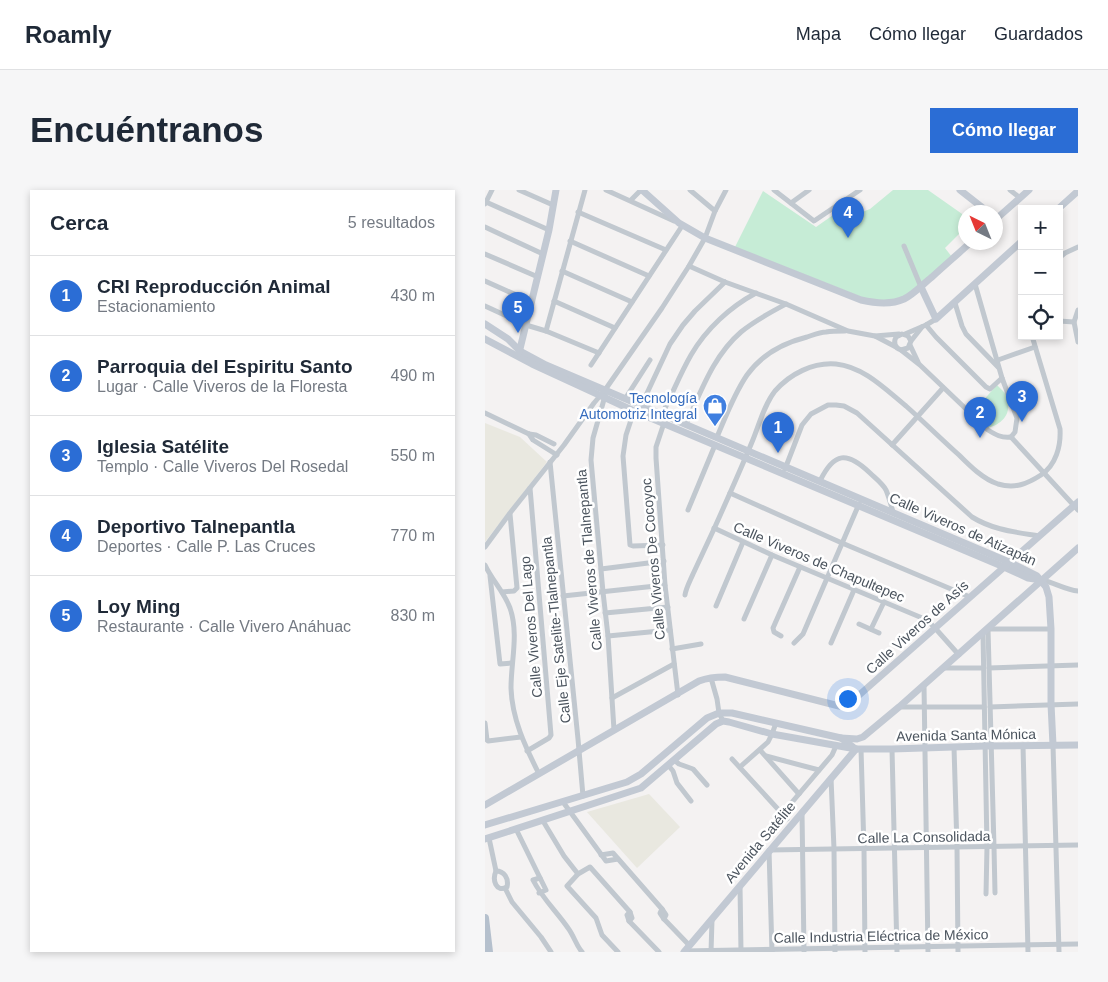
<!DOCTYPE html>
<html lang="es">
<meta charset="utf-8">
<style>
body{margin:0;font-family:Arial,sans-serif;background:#f6f6f7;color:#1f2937}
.controls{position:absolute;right:15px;top:15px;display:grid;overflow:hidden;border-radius:0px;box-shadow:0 2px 8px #0003}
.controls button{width:45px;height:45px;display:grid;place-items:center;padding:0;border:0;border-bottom:1px solid #e0e1e3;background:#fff;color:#1f2937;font:25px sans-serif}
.compass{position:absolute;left:473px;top:15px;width:45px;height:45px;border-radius:50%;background:#fff;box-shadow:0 2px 8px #0003;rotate:317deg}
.you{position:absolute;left:362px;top:508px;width:18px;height:18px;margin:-12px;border:4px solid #fff;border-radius:50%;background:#1a73e8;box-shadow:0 0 0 8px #1a73e833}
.badge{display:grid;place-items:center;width:32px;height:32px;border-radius:50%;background:#2b6dd5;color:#fff;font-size:16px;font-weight:700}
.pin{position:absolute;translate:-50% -41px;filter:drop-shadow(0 1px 2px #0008)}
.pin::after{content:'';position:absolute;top:26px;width:18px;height:15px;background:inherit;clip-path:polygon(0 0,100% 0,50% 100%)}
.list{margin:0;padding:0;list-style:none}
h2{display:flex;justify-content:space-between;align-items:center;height:65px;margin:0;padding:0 20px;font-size:21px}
h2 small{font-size:16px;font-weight:400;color:#747a83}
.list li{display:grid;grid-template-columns:32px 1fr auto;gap:15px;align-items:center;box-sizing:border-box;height:80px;padding:0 20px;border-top:1px solid #e0e1e3}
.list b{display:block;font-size:19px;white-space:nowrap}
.list p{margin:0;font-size:16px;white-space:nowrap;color:#747a83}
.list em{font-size:16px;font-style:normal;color:#747a83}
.icon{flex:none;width:28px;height:28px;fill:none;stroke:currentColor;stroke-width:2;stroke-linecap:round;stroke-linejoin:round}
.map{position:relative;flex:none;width:593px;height:762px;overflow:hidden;border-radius:0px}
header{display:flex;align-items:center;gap:30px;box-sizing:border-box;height:70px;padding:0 25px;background:#fff;border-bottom:1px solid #e0e1e3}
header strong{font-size:24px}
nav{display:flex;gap:28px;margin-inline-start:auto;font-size:18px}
.intro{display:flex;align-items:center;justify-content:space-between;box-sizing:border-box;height:120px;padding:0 30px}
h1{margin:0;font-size:35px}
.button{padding:12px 22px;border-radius:0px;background:#2b6dd5;color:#fff;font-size:18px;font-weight:700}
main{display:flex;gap:30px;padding:0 30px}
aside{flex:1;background:#fff;border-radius:0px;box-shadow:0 2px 8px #0003}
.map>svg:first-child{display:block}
</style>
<header>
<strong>Roamly</strong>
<nav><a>Mapa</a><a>Cómo llegar</a><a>Guardados</a></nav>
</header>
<div class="intro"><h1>Encuéntranos</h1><a class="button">Cómo llegar</a></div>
<main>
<aside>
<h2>Cerca<small>5 resultados</small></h2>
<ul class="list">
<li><span class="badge">1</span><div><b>CRI Reproducción Animal</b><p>Estacionamiento</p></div><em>430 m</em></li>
<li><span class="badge">2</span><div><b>Parroquia del Espiritu Santo</b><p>Lugar · Calle Viveros de la Floresta</p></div><em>490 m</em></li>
<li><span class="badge">3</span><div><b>Iglesia Satélite</b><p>Templo · Calle Viveros Del Rosedal</p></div><em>550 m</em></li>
<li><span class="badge">4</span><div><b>Deportivo Talnepantla</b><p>Deportes · Calle P. Las Cruces</p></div><em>770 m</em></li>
<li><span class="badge">5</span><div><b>Loy Ming</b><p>Restaurante · Calle Vivero Anáhuac</p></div><em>830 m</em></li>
</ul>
</aside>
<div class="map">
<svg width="593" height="762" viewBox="0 0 593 762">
<rect width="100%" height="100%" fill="#f4f2f2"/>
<g fill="#e9e8e0">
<path d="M0 233 35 247 62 272 0 352Z"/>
<path d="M164 604 195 637 152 678 102 622Z"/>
</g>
<g fill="#c6ecd6">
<path d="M408 0H443L480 26V38L460 58 467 67 418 108 398 111 379 108 250 57 278 1 331 37 361 16 367 26 385 19Z"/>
<path d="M512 195 523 206C523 210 524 215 523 219 522 229 511 237 501 238L486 224Z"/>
</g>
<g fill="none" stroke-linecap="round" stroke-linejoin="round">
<g stroke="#c1c8cf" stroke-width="5">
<path d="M34 0 68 15"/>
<path d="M121 0 189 31"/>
<path d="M205 0 230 21"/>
<path d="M289 0 329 31 375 0"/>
<path d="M525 0 535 8"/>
<path d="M146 10 156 0"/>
<path d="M1 12 64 40"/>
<path d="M306 13 324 0"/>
<path d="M0 14 7 0"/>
<path d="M93 22 181 60"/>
<path d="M0 37 58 64"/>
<path d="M85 51 164 86"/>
<path d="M419 56 436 97"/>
<path d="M0 64 53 87"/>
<path d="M574 68 580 63 593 57"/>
<path d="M204 76 240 92 301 114 363 141 390 146 414 144"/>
<path d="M77 81 147 112"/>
<path d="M0 91 47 112"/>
<path d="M490 94 517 188 532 228 530 242 526 247"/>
<path d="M69 111 130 138"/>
<path d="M470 113 477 136 481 144 513 177"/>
<path d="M0 116 41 135 61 141 114 163"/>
<path d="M593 120 589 132 593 152"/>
<path d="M574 131 589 132"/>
<path d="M441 135 451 147 501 197 505 199 517 188"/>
<path d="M61 141 100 0"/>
<path d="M420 144 441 135 451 129"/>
<path d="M390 146 411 157"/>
<path d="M426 151 423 146 417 144 411 147C408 153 410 158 416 160L423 158 426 151 437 137"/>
<path d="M425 155 433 172"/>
<path d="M416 160 435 175 503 240C511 245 516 248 526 247"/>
<path d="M513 170 550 157"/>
<path d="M106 175 197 36"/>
<path d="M120 206 108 248 106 270 118 402 123 446 129 540"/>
<path d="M140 209 165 170"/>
<path d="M156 216 185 154 198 135 210 121 240 92"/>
<path d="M149 221 141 245 138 266 145 355 148 356 178 355"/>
<path d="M0 223 44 244 51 245 69 254"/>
<path d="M177 224C187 205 195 184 206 165 221 139 245 117 271 103"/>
<path d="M179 233 171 257V268L180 395 193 505"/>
<path d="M201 234C216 202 228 166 256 142 269 131 286 122 301 114"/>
<path d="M44 244 48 250 72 265"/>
<path d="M232 247C241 226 249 204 262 185 277 164 298 153 322 147 328 145 335 142 341 142 347 141 354 141 360 141"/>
<path d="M526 247 593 320"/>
<path d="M407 255 458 198"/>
<path d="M65 272 93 549 98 606"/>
<path d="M300 279 317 235 326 224 343 215H351L359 216 372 223 487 327C508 340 530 342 554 346"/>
<path d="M335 291C349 262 362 261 385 283 390 288 397 293 401 300 404 307 406 315 408 322"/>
<path d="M245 303 357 353 485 407"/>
<path d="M203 320 230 255"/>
<path d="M229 338 287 365 442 430 450 438 474 465"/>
<path d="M0 357 25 323 79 255 109 213 120 200 177 118 204 76 220 48 230 21 241 0"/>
<path d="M0 375C7 390 19 402 25 418 34 444 26 471 26 498 27 529 40 556 54 584"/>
<path d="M116 379 179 371"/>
<path d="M5 386 15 474 27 473"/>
<path d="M556 390C569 392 580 400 593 401"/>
<path d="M17 402 29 401 32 398 25 324"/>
<path d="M200 405C201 398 205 391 208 384 215 369 222 354 229 339 242 310 255 281 267 252 274 235 279 215 290 201 305 184 328 172 351 174 379 177 400 199 421 216 439 232 456 249 474 265 485 276 498 289 513 294 530 299 542 294 556 285 571 275 576 256 575 239L547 146"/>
<path d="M78 406 180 395"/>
<path d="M231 416 258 352"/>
<path d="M120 423 183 417"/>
<path d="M259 429 287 365"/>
<path d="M374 434 394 443"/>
<path d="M386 439 399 412"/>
<path d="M498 443 502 657 501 704"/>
<path d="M123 446 185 440"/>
<path d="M296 446 289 442 288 438 315 377"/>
<path d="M309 453 318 444 374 314"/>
<path d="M346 453 369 400"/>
<path d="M187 459 216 454"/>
<path d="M458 478H498"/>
<path d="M504 478 593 475"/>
<path d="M226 488 232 509 234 523 238 531"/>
<path d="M439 495 443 762"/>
<path d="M127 508 189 474"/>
<path d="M414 517H499"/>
<path d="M505 517 593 514"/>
<path d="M0 533 2 550 3 551 36 547"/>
<path d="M538 555 543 762"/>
<path d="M568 555 574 762"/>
<path d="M469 557 472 657 473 762"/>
<path d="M376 559 379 659 380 762"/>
<path d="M407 559 412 762"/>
<path d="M275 560 314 604"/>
<path d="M42 561 64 548 66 545 45 298"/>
<path d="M281 566 334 580"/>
<path d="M247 569 302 629"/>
<path d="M189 570 194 574 208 579 222 595"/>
<path d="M183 575 188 581 192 593 206 611"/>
<path d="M255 577 283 552 287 544 291 533"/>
<path d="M346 588 349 659 350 762"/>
<path d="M78 612 121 671 133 669"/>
<path d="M317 622 319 761"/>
<path d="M297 624 347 565 351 556"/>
<path d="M58 631 79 666 93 684"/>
<path d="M31 639 61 700 54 703"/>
<path d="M4 648 11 681"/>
<path d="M116 665 128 663 177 719 181 725 179 729"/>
<path d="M11 681C19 681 24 688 22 697 11 703 7 690 11 681Z"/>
<path d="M55 688 48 690C57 708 72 722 83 738 89 746 91 755 97 762"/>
<path d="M255 695 256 762"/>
<path d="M20 698 27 712 56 747 66 762"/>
<path d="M510 703 509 657 503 439H566"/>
<path d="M177 719 175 723 179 729 204 755"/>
<path d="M145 722 142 725 144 731 174 762"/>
<path d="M199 761 593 754"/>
<path d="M133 762 117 745 111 728 82 696 93 684 105 677 145 722 147 728 144 731"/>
<path d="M226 762 227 730"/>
<path d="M287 762 284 660 593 655"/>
</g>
<g stroke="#c2c9d3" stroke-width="7">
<path d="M157 0 194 33 220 48 376 110C389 113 406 115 419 109 429 104 438 94 447 87 460 75 473 64 486 52"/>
<path d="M475 0 503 22"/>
<path d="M573 19 593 1"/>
<path d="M510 30 544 0"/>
<path d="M436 97 451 129 537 51"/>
<path d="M0 134 23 149 35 161 61 175 524 372 552 386 561 397 564 407 566 439V514L568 555"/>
<path d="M0 149 47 174 149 221 519 377 543 388 556 390"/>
<path d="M34 163 64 40 71 0"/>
<path d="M356 548 372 549 378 547 414 517 593 358"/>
<path d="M0 615 214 491C222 488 231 487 240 487L354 516 359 517 364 514 593 312"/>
<path d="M0 635 142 592 156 584 222 528 234 523H247L356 548 368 557"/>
<path d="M0 649 156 598 231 534 238 531 244 532 287 544 371 559H407L500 556 593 555"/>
<path d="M199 762 371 559"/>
</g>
<path stroke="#b5c0cd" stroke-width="8" d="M0 728 4 762"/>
</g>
<defs>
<symbol id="shop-pin" viewBox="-11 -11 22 30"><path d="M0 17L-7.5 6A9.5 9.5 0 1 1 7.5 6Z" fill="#3f7fe0" stroke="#fff"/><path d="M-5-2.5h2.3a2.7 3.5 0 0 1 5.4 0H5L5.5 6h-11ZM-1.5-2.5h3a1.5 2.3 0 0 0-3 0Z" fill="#fff"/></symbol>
</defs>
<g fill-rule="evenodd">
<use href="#shop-pin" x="216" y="202" width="28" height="38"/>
</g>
<g text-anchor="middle" stroke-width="5" stroke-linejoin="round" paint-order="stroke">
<g font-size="14" fill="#366cbe" stroke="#fff" text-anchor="end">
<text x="212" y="213">Tecnología<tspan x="212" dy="16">Automotriz Integral</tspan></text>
</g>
<g font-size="14" fill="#4b545e" stroke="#fff">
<text transform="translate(478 339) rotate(24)" y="5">Calle Viveros de Atizapán</text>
<text transform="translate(168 369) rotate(-95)" y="5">Calle Viveros De Cocoyoc</text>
<text transform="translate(104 370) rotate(-95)" y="5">Calle Viveros de Tlalnepantla</text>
<text transform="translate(334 372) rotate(23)" y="5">Calle Viveros de Chapultepec</text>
<text transform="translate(46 437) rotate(-95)" y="5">Calle Viveros Del Lago</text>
<text transform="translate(432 437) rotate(-42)" y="5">Calle Viveros de Asís</text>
<text transform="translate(71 440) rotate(-96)" y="5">Calle Eje Satelite-Tlalnepantla</text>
<text transform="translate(481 545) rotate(-1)" y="5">Avenida Santa Mónica</text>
<text transform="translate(439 647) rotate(-1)" y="5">Calle La Consolidada</text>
<text transform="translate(275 652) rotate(-50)" y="5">Avenida Satélite</text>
<text transform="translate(396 746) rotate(-1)" y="5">Calle Industria Eléctrica de México</text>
</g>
</g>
</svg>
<div class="controls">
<button>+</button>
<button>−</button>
<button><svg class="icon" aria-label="locate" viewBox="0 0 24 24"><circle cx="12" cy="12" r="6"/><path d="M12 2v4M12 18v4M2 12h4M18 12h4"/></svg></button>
</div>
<svg class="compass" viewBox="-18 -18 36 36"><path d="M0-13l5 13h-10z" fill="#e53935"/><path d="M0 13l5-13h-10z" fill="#747a83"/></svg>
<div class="you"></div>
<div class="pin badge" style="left:293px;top:263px">1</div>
<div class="pin badge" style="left:495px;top:248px">2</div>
<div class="pin badge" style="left:537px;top:232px">3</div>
<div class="pin badge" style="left:363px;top:48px">4</div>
<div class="pin badge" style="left:33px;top:143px">5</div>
</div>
</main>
